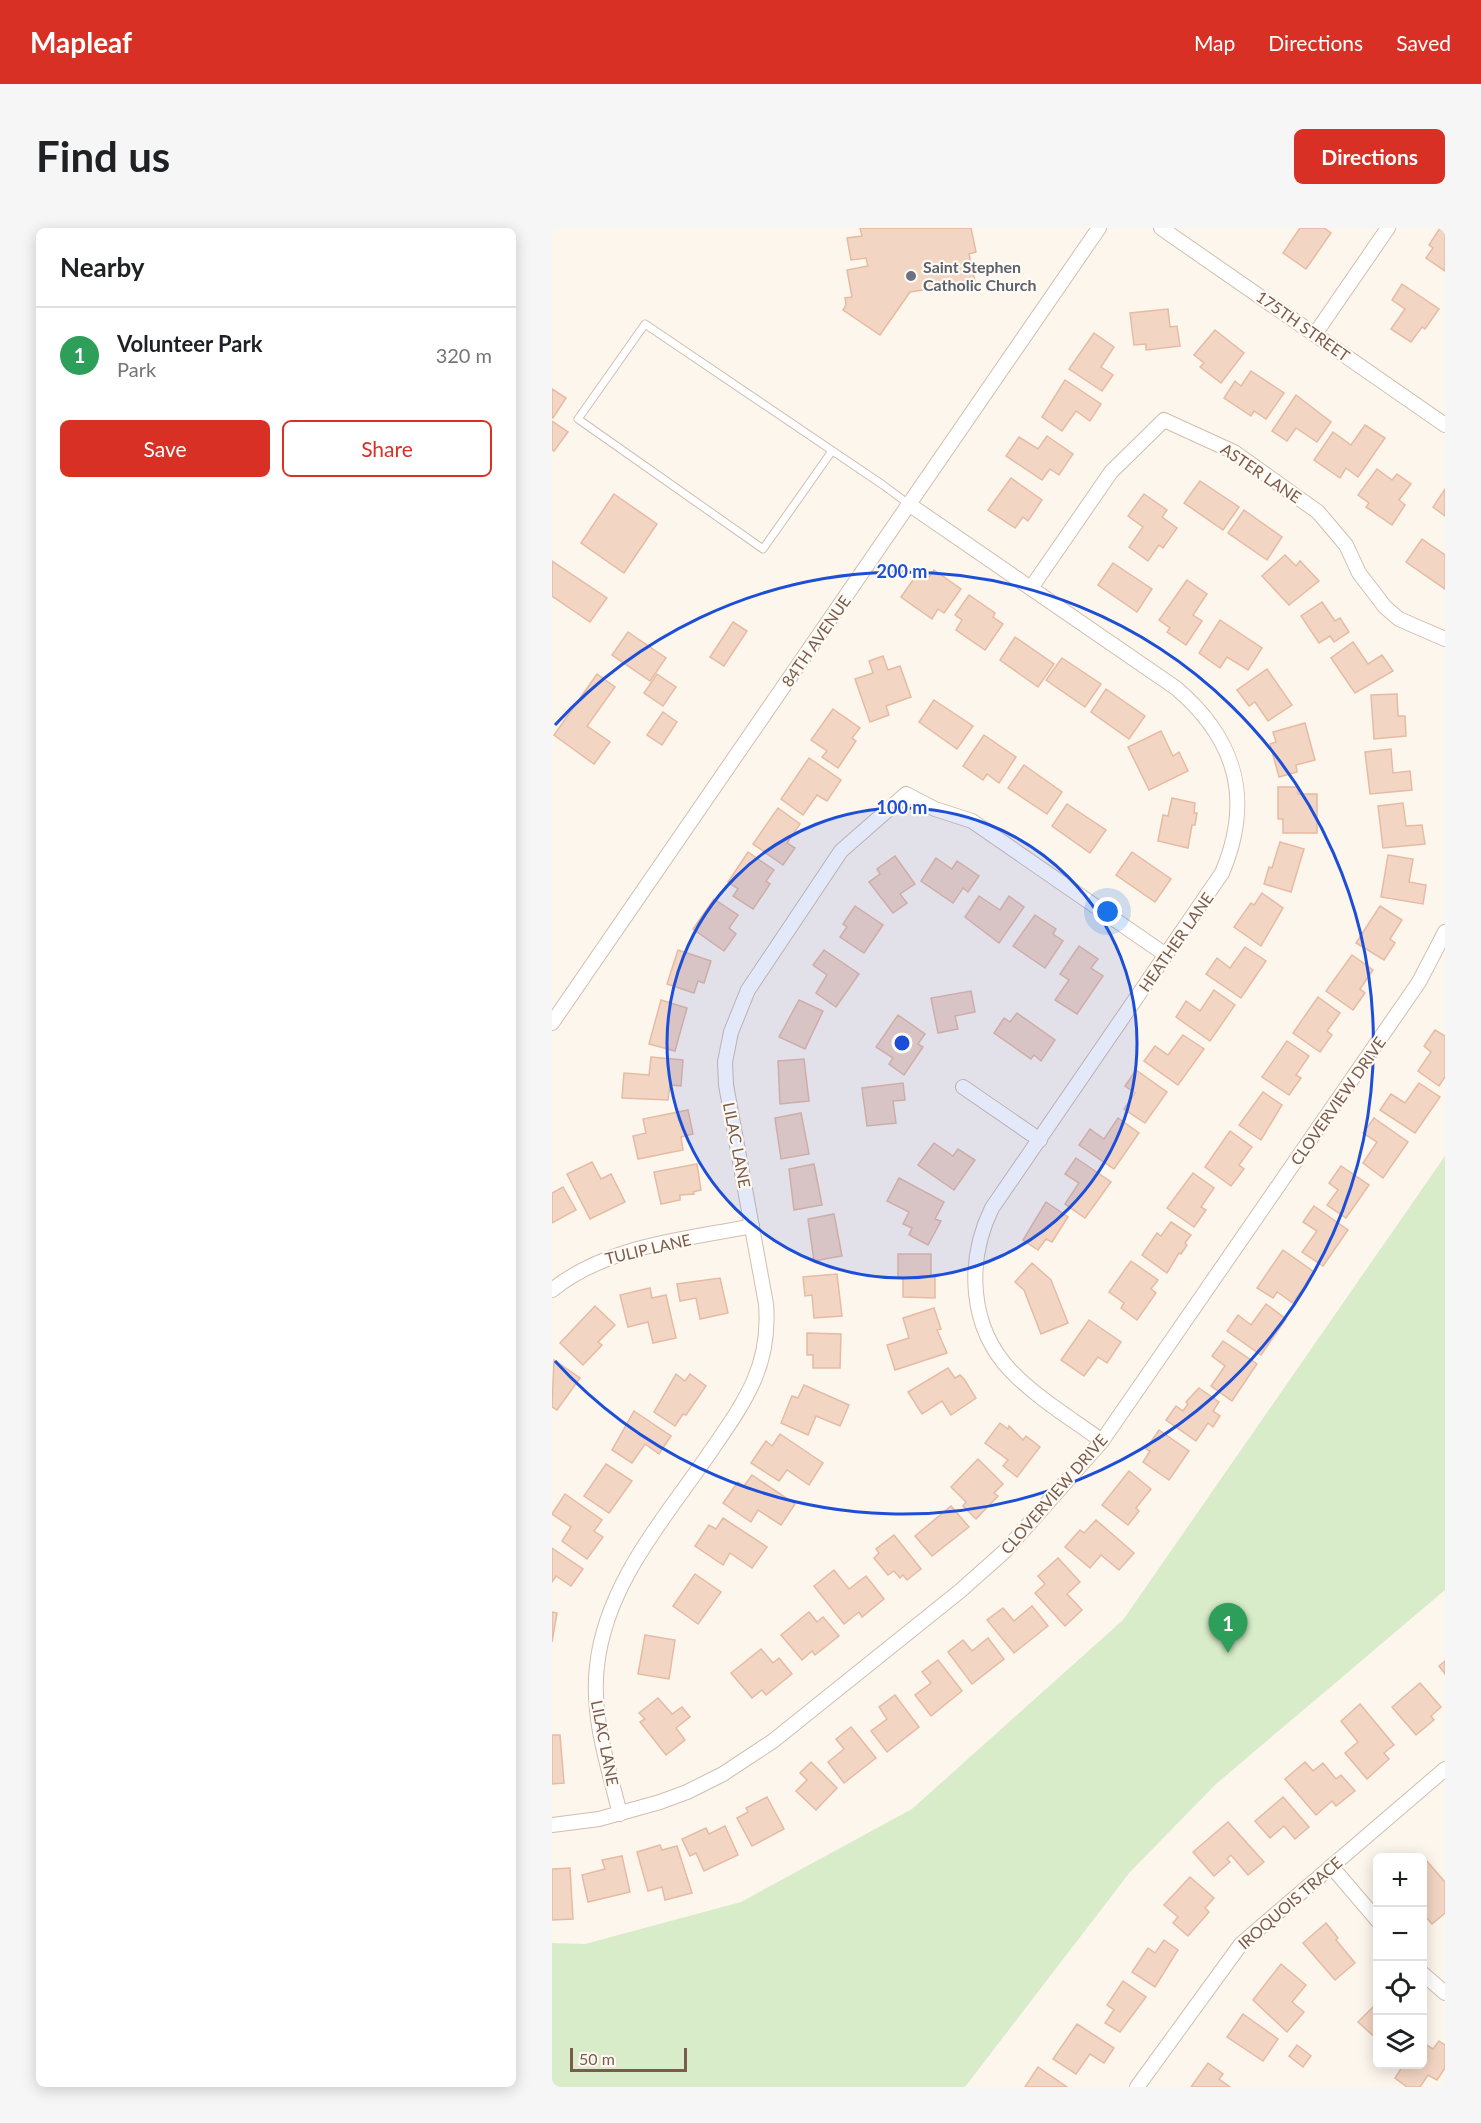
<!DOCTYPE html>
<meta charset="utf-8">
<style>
body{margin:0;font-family:Lato,sans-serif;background:#f6f6f6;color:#202124}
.controls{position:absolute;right:18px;bottom:18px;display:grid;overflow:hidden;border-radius:9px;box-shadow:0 3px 15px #0003}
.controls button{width:54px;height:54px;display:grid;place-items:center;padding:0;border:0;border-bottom:2px solid #e0e0e0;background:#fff;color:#202124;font:30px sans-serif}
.scale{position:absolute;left:18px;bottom:15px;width:117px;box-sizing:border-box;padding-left:6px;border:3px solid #7a5c4d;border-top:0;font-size:16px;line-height:21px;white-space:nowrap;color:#7a5c4d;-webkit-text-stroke:4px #fffaf3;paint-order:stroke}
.you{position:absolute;left:556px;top:684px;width:21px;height:21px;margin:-15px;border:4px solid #fff;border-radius:50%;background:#1a73e8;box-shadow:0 0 0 9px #1a73e833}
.badge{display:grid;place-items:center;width:39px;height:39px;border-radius:50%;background:#d93025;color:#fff;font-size:20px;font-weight:700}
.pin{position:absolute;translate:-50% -50px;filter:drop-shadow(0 2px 3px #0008)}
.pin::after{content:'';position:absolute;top:32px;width:21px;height:18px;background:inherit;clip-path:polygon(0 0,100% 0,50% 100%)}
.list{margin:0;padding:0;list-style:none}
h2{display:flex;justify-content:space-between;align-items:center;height:78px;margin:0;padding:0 24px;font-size:26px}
h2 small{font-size:20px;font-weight:400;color:#757577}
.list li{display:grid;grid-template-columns:39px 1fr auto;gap:18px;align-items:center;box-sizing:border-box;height:96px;padding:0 24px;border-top:2px solid #e0e0e0}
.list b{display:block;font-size:22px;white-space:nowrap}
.list p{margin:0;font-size:20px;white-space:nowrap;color:#757577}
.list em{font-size:20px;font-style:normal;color:#757577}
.actions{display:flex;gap:12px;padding:18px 24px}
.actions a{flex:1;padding:14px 0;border:2px solid #d93025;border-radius:9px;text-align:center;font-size:21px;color:#d93025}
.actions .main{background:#d93025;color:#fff}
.icon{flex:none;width:33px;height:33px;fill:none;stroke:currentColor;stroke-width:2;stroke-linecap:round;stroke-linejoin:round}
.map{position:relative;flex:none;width:893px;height:1859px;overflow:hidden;border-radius:9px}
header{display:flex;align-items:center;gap:36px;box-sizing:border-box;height:84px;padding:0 30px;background:#d93025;color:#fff}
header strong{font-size:28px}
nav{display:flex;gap:33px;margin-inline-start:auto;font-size:21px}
.intro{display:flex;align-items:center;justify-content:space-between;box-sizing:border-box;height:144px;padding:0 36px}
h1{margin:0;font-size:42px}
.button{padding:15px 27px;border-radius:9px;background:#d93025;color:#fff;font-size:21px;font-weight:700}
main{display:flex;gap:36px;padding:0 36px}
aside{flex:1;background:#fff;border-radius:9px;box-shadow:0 3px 15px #0003}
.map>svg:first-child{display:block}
</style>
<header>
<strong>Mapleaf</strong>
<nav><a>Map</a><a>Directions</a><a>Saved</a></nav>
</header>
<div class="intro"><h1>Find us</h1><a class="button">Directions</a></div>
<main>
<aside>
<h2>Nearby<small></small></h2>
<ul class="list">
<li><span class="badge" style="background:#2e9e5b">1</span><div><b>Volunteer Park</b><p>Park</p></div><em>320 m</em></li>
</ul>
<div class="actions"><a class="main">Save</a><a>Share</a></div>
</aside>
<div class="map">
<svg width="893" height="1859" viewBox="0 0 893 1859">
<rect width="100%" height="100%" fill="#fdf6ec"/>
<path fill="#d8ecc9" d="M893 928V1362L664 1556 578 1644 413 1859H0V1715L33 1716 189 1674 360 1581 571 1392Z"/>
<g fill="#f3d5c3" stroke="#e6bba3" stroke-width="1.5">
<path d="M308 0H419L424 24 417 26 423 54 358 64 328 107 291 82 294 77 293 70 300 69 295 42 316 38 314 30 299 32 295 10 310 8Z"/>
<path d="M748 0H772L779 5 754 41 731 25Z"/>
<path d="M888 0H893V43L874 30 881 20 877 17Z"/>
<path d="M850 56 887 81 873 101 870 99 859 114 839 101 853 81 840 72Z"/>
<path d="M616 81 618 99 625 98 628 118 594 122V116L582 117 578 85Z"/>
<path d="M663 102 692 125 669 155 648 139 652 135 642 127Z"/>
<path d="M542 105 562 119 549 139 561 147 550 163 517 141Z"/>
<path d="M699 143 732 165 714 191 702 183 699 188 672 170 683 153 689 158Z"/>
<path d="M513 152 549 176 538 193 524 183 510 203 490 189Z"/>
<path d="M0 161 14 170 1 190 0 189Z"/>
<path d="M744 167 779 194 765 214 744 200 735 213 720 203Z"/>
<path d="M0 193 16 204 2 223 0 222Z"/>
<path d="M813 197 833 210 806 249 794 240 788 250 762 232 781 204 799 217Z"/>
<path d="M495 208 521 226 507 247 498 241 490 252 454 228 467 209 486 221Z"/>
<path d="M825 241 840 252 845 246 859 256 847 272 853 277 840 297 814 279 817 275 806 267Z"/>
<path d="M459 250 490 272 476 293 471 289 463 300 436 282Z"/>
<path d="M648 253 687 279 671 302 632 275Z"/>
<path d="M893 261V288L881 279Z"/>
<path d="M62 266 105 296 72 345 29 315Z"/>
<path d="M592 266 615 282 610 289 625 300 611 320 607 317 596 333 577 319 591 299 576 288Z"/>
<path d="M692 282 730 309 715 332 676 305Z"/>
<path d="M870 311 893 327V361L854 334Z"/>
<path d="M733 327 744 338 748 333 767 353 737 377 710 348Z"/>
<path d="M0 333 55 370 38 394 0 368Z"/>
<path d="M561 335 600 361 585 384 546 357Z"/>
<path d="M368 342 377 349 382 342 409 361 392 385 386 381 380 391 349 369Z"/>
<path d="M635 352 655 366 641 387 650 393 634 417 615 404 618 400 607 392Z"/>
<path d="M417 367 443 385 441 389 451 396 433 422 404 402 410 392 403 387Z"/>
<path d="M770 374 783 393 788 390 797 404 782 414 778 408 767 415 749 388Z"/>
<path d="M668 392 710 420 696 442 675 429 668 440 647 425Z"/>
<path d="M181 394 195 403 172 438 158 429Z"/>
<path d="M76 404 114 430 98 453 60 427Z"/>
<path d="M463 409 502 436 486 459 448 432Z"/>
<path d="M801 414 816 436 830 427 841 443 803 465 779 430Z"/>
<path d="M331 428 336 442 348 438 359 469 334 478 337 487 318 494 303 451 321 445 317 433Z"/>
<path d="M510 430 549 456 533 479 494 452Z"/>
<path d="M715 441 740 477 716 493 703 474 697 478 685 462Z"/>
<path d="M45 446 63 459 35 498 58 514 42 536 2 507Z"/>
<path d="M105 446 124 459 111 478 92 465Z"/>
<path d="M554 461 593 488 577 511 539 484Z"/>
<path d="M845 466 846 488H853L854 508 822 511 819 467Z"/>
<path d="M382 472 421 498 405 521 367 494Z"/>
<path d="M281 481 308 500 300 510 304 513 286 540 270 529 275 523 259 512Z"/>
<path d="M111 484 125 494 110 517 95 507Z"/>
<path d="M753 495 763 532 744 537 745 544 727 549 718 516 724 514 721 504Z"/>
<path d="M609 503 621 528 627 524 636 543 597 562 576 519Z"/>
<path d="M432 507 464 529 447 555 435 546 431 552 411 538Z"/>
<path d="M839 521 841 545 858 543 860 562 818 566 813 524Z"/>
<path d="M257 530 289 552 275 573 265 567 251 587 229 571Z"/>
<path d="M472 537 510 564 495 586 456 560Z"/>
<path d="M726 559H746V566H765V605H731V591H726Z"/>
<path d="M620 570 643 575 642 585H645L643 597H640L636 620 606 613 611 587 616 588Z"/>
<path d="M851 575 854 598 870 597 873 616 831 620 826 578Z"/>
<path d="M515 576 554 602 538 625 500 598Z"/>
<path d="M226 580 248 596 235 615 243 620 231 637 201 616Z"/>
<path d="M728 614 752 621 739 664 712 656 717 639 720 640Z"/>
<path d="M196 624 222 642 214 653 218 656 201 681 181 668 186 661 176 654Z"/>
<path d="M580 624 619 651 603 674 564 647Z"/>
<path d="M836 627 861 631 857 654 874 657 871 676 829 669Z"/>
<path d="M343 628 363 656 348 666 355 675 341 685 317 654 328 646 325 641Z"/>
<path d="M384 630 400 641 405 633 427 648 416 664 411 660 401 675 369 653Z"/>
<path d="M710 665 731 680 709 718 682 699 699 675 702 677Z"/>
<path d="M427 668 448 682 457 668 472 679 447 715 413 689Z"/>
<path d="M162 671 186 687 177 700 184 706 172 723 141 701Z"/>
<path d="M303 678 331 697 312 725 288 709 295 699 291 696Z"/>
<path d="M828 678 850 692 838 711 843 715 832 732 804 715Z"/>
<path d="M483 687 504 701 501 706 511 713 493 740 461 718Z"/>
<path d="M527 718 546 731 539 740 551 748 525 786 503 772 517 752 508 746Z"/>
<path d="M693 719 714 733 689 770 654 746 665 730 678 740Z"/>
<path d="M126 722 159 733 152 755 146 753 142 765 115 756Z"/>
<path d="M272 722 307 746 284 779 264 765 275 747 261 737Z"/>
<path d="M800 727 821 742 808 761 813 765 801 782 774 763Z"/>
<path d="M662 762 683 777 658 813 624 789 634 773 648 783Z"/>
<path d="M419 763 423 784 403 788 406 801 386 805 379 770Z"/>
<path d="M766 769 788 785 775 803 780 807 768 824 741 805Z"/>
<path d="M109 772 135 780 123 823 97 816Z"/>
<path d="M247 772 271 783 253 821 227 809Z"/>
<path d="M465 785 503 812 489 833 482 827 479 831 442 805 452 790 458 794Z"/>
<path d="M346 787 373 806 366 816 371 819 352 847 337 836 341 830 324 819Z"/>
<path d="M883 802 893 808V849L887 858 866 843 879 824 872 818Z"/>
<path d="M631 807 652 821 626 857 592 833 603 818 616 827Z"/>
<path d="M735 813 757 828 744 847 749 850 737 867 710 849Z"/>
<path d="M99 829 131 832 129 858 118 857 116 872 70 870 72 845 97 847Z"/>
<path d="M252 831 257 873 228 876 226 833Z"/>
<path d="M584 842 615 864 593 895 572 881 583 865 573 858Z"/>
<path d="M351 855 353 872 341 873 344 895 315 898 310 860Z"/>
<path d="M867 855 888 869 863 905 828 882 839 866 853 875Z"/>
<path d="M711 864 730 877 709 912 687 897Z"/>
<path d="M136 882 141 906 129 909 131 922 86 931 81 908 94 905 91 891Z"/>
<path d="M249 885 257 926 229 931 223 890Z"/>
<path d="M566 890 587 905 562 941 527 917 538 901 552 911Z"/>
<path d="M822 890 856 914 831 950 811 935 825 914 811 905Z"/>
<path d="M678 903 700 919 687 937 692 941 679 958 653 939Z"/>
<path d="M382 915 401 928 406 921 423 932 402 962 366 937Z"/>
<path d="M524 930 559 954 533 990 513 976 527 955 513 946Z"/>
<path d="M40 934 49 951 59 946 73 974 38 991 15 946Z"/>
<path d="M145 936 149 962 141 964 142 966 128 967V972L109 976 102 944Z"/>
<path d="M262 936 270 977 242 982 237 941Z"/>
<path d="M789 938 817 957 794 990 775 977 786 962 777 955Z"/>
<path d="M641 945 662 960 649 979 654 982 642 999 615 980Z"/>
<path d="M347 950 392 974 383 991 389 993 376 1017 357 1007 360 1000 351 996 357 984 335 973Z"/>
<path d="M11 959 24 982 0 995V965Z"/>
<path d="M494 974 516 989 500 1014 494 1011 486 1022 471 1012Z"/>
<path d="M762 978 796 1002 771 1038 750 1024 765 1003 751 994Z"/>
<path d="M282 986 290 1028 262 1033 256 991Z"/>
<path d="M619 994 639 1007 633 1015 635 1017 629 1026 627 1025 615 1045 590 1027 605 1005 609 1008Z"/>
<path d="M731 1022 762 1044 741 1075 725 1064 721 1070 705 1060Z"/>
<path d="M346 1026H379V1049H383V1070L351 1069V1049H346Z"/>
<path d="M579 1033 606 1052 599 1061 604 1065 585 1092 569 1080 572 1075 557 1064Z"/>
<path d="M480 1035 499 1052 516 1095 489 1106 472 1062 463 1054Z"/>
<path d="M285 1046 290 1088 262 1090 260 1067 253 1068 251 1049Z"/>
<path d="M168 1050 176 1085 148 1091 144 1070 128 1073 125 1056Z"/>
<path d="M98 1060 100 1070 114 1067 124 1110 101 1115 96 1094 76 1099 68 1067Z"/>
<path d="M714 1076 734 1091 709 1127 675 1103 686 1087 699 1097Z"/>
<path d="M43 1078 63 1097 46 1114 50 1117 31 1137 8 1115Z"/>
<path d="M382 1080 389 1101 385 1102 395 1125 343 1142 335 1117 357 1110 351 1090Z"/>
<path d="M537 1092 569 1114 555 1135 546 1129 532 1148 509 1132Z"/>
<path d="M255 1105 289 1106 288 1140H261V1127H255Z"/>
<path d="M671 1113 705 1136 680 1173 659 1158 673 1138 660 1128Z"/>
<path d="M2 1132 28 1150 5 1182 0 1179Z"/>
<path d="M396 1140 403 1150 408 1147 412 1151 424 1170 399 1187 390 1173 370 1186 356 1164Z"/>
<path d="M124 1146 133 1153 138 1146 154 1158 134 1187 131 1186 123 1198 102 1184Z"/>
<path d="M252 1157 297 1177 288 1198 264 1188 256 1207 229 1195 240 1168 246 1170Z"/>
<path d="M647 1160 667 1174 661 1183 668 1188 661 1199 656 1195 644 1213 614 1192 624 1178 631 1183 636 1176 634 1174Z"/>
<path d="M82 1183 119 1208 107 1226 93 1216 80 1235 60 1222Z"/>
<path d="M448 1195 456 1201 457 1198 471 1212 474 1208 488 1219 465 1249 451 1238 456 1232 433 1215Z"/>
<path d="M607 1202 637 1223 617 1252 591 1234 598 1223 594 1221Z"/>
<path d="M228 1206 271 1235 257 1257 235 1242 227 1253 199 1235 214 1213 220 1218Z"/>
<path d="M426 1231 451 1256 442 1265 446 1268 424 1291 411 1278 414 1274 399 1259Z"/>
<path d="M54 1236 80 1253 57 1285 32 1268Z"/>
<path d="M577 1243 599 1261 584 1280 587 1283 576 1297 550 1277Z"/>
<path d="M200 1247 243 1276 229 1297 206 1282 199 1294 171 1275 186 1254 192 1258Z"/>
<path d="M13 1266 50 1292 42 1303 51 1309 35 1331 10 1313 19 1299 0 1286Z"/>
<path d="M399 1278 417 1299 380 1328 363 1308Z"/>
<path d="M171 1290 215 1319 200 1340 178 1325 171 1337 143 1318 157 1297 164 1301Z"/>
<path d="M544 1292 582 1325 567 1342 549 1327 538 1340 513 1319 528 1302 532 1305Z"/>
<path d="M342 1307 369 1341 355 1352 351 1347 348 1350 342 1343 336 1347 322 1330 327 1325 324 1321Z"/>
<path d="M0 1320 31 1341 19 1358 4 1348 0 1354Z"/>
<path d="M506 1330 528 1354 515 1366 530 1382 513 1398 483 1365 493 1356 486 1348Z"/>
<path d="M282 1342 297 1361 314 1348 332 1371 310 1389 307 1384 292 1396 262 1358Z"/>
<path d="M143 1346 169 1364 146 1396 121 1378Z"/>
<path d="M480 1378 496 1398 462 1425 435 1392 451 1380 462 1393Z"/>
<path d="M0 1384 5 1385 0 1414Z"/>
<path d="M257 1384 265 1394 271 1389 287 1408 263 1427 260 1423 250 1432 229 1407Z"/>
<path d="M93 1407 123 1412 117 1451 86 1446Z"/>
<path d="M436 1410 452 1431 420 1456 396 1424 411 1412 420 1423Z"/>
<path d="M209 1421 221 1435 227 1430 240 1446 214 1467 210 1462 200 1470 179 1445Z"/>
<path d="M386 1432 410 1463 379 1488 363 1467 379 1455 370 1444Z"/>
<path d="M893 1433V1446L887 1438Z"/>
<path d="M868 1455 889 1479 879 1488 882 1492 864 1507 840 1479Z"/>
<path d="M343 1467 367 1499 335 1524 319 1503 335 1491 327 1479Z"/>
<path d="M106 1470 120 1486 130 1479 138 1489 124 1500 133 1512 114 1527 88 1494 93 1491 87 1485Z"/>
<path d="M808 1476 842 1517 832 1525 837 1531 815 1551 793 1525 806 1514 789 1493Z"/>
<path d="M299 1499 324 1530 292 1555 276 1534 292 1521 284 1511Z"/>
<path d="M0 1507H8L12 1555 0 1556Z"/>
<path d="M259 1534 285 1560 264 1582 244 1563 255 1552 248 1545Z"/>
<path d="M753 1534 761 1543 771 1535 784 1551 789 1547 803 1563 784 1578 780 1573 764 1587 733 1551Z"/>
<path d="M215 1569 232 1601 200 1618 185 1590 196 1584 194 1580Z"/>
<path d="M731 1569 757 1599 743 1611 732 1598 718 1610 703 1593Z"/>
<path d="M676 1594 712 1634 696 1647 679 1627 675 1631 678 1634 662 1648 641 1624Z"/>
<path d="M173 1598 186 1627 152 1643 144 1625 138 1628 130 1611 154 1600 157 1606Z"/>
<path d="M108 1617 110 1622 125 1618 140 1665 113 1672 110 1659 96 1663 85 1624Z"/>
<path d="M70 1628 78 1664 36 1674 30 1647 53 1641 50 1632Z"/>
<path d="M873 1631 893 1654V1685L880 1696 870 1685V1633Z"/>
<path d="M18 1640 21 1691 0 1692V1641Z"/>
<path d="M638 1649 662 1670 653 1680 657 1684 636 1708 621 1695 626 1689 612 1677Z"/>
<path d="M774 1695 786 1710 784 1712 803 1735 783 1752 751 1715Z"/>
<path d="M612 1712 626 1722 603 1759 580 1744 596 1720 603 1725Z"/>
<path d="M729 1736 754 1757 740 1774 752 1784 735 1804 701 1772Z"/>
<path d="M571 1753 594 1769 568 1804 553 1795 562 1782 555 1777Z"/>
<path d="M826 1774V1812L806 1794Z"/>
<path d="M691 1786 726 1811 711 1833 675 1809Z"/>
<path d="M525 1796 562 1820 552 1835 538 1826 524 1846 501 1831Z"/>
<path d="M887 1813 893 1817V1840L885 1852 876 1847 868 1859H855L843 1850 852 1836H870V1814L881 1821Z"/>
<path d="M745 1817 759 1828 751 1839 737 1828Z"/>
<path d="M656 1835 671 1846 667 1851 678 1859H639Z"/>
<path d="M486 1839 515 1859H473Z"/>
</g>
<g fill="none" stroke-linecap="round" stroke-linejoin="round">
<defs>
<path id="service" d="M280 223 211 321 26 191 93 96 331 257 358 277"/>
<g id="minor">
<path d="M609 0 893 197"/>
<path d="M763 106 836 0"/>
<path d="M358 277 624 460C685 512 701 572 670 645L440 980C414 1033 417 1099 459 1143 485 1170 520 1191 550 1213"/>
<path d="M479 360 559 244 612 192 682 224 766 284 794 317 807 345 833 379 847 391 893 411"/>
<path d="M0 795 547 0"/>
<path d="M411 859 488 912"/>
<path d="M0 1062C56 1017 132 1012 200 998"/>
<path d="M68 1586C56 1538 39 1488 45 1438 54 1354 115 1288 161 1220 194 1172 219 1137 214 1076L174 857 173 834 179 804 196 762 289 623 354 566 383 581 420 593 614 727"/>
<path d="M0 1597 47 1591 108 1574 135 1564 171 1546 221 1513 408 1363 453 1323 550 1213 867 754 893 704"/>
<path d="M779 1638 826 1693"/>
<path d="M870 1745 893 1765"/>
<path d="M585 1859 689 1716 893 1541"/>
</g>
</defs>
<use href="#service" stroke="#d1beb0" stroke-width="9"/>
<use href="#minor" stroke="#d1beb0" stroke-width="16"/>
<use href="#service" stroke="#fff" stroke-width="7"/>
<use href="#minor" stroke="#fff" stroke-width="14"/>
</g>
<circle cx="350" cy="815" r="235" fill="#1d4ed8" fill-opacity=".12"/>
<g fill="none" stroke="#1d4ed8" stroke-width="3">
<circle cx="350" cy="815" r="235"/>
<path d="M3 497A471 471 0 1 1 3 1133"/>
</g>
<circle fill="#6b7280" stroke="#fffaf3" stroke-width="2" cx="359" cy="48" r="6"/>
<g text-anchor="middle" stroke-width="4.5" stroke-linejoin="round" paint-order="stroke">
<g font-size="16" font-weight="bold" fill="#5b616d" stroke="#fffaf3" text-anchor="start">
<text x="371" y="45">Saint Stephen<tspan x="371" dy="18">Catholic Church</tspan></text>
</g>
<g font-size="16" fill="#7a5c4d" stroke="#fffaf3">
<text transform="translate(751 98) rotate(35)" y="6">175TH STREET</text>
<text transform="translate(709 245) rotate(34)" y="6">ASTER LANE</text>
<text transform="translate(264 413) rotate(-55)" y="6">84TH AVENUE</text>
<text transform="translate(624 714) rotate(-55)" y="6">HEATHER LANE</text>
<text transform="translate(786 873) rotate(-55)" y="6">CLOVERVIEW DRIVE</text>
<text transform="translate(185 917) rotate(79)" y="6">LILAC LANE</text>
<text transform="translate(96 1021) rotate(-13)" y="6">TULIP LANE</text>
<text transform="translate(502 1266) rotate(-49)" y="6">CLOVERVIEW DRIVE</text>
<text transform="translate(53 1515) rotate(79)" y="6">LILAC LANE</text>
<text transform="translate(738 1675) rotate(-41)" y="6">IROQUOIS TRACE</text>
</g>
</g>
<circle cx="350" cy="815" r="9" fill="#1d4ed8" stroke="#fffaf3" stroke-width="3"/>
<g font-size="18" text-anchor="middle" font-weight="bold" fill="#1d4ed8" stroke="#fffaf3" stroke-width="4.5" stroke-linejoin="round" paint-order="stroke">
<text x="350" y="350">200 m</text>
<text x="350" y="586">100 m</text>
</g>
</svg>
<div class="controls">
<button>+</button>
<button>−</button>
<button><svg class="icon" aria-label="locate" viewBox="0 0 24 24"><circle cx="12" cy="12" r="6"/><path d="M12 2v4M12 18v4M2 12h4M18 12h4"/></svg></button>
<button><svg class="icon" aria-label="layers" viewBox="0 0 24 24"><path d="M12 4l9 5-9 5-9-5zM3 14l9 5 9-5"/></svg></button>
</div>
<div class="scale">50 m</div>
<div class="you"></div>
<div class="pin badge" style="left:676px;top:1425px;background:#2e9e5b">1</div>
</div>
</main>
